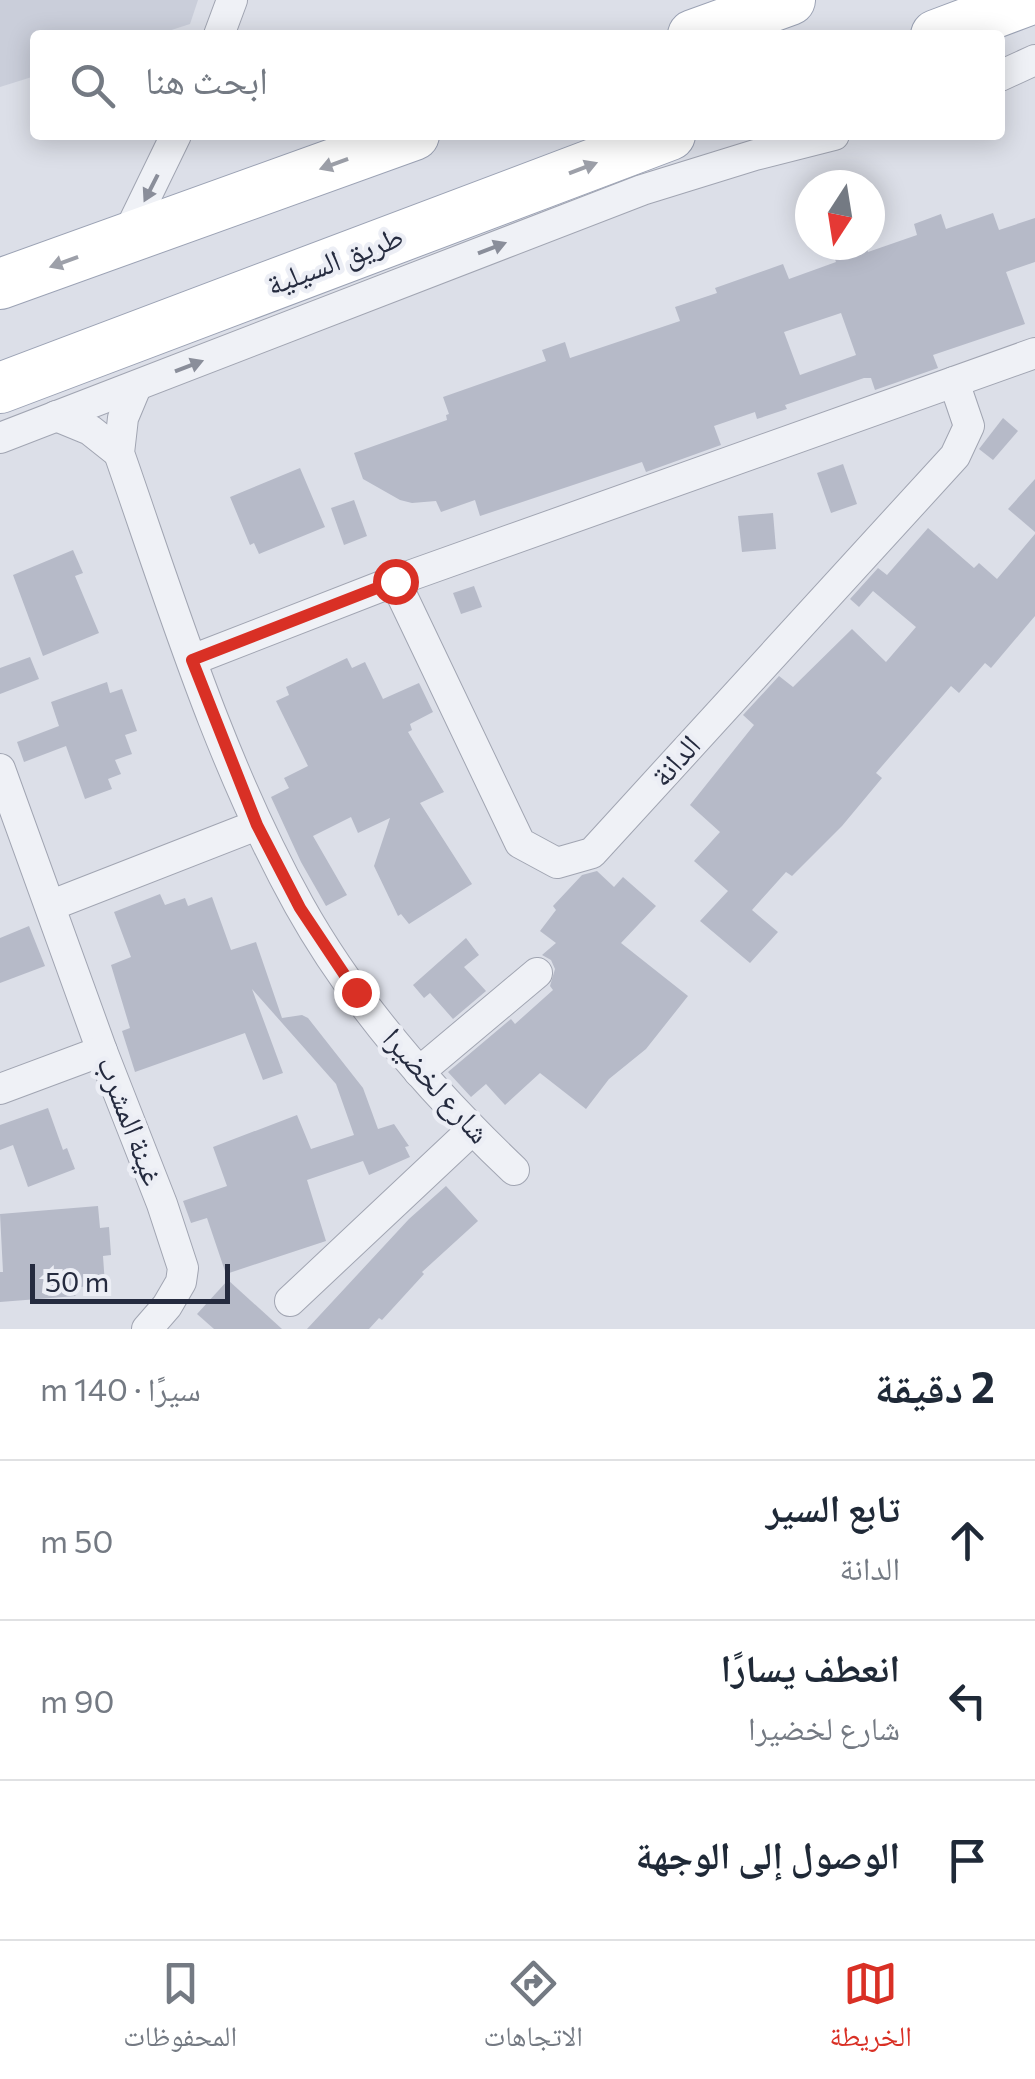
<!DOCTYPE html>
<html lang="ar">
<meta charset="utf-8">
<style>
body{margin:0;font-family:Commissioner,"Noto Naskh Arabic",sans-serif;background:#f2f2f3;color:#1f2937;direction:rtl}
.compass{position:absolute;left:795px;top:170px;width:90px;height:90px;border-radius:50%;background:#fff;box-shadow:0 5px 25px #0003;rotate:192deg}
.scale{position:absolute;left:30px;bottom:25px;width:200px;box-sizing:border-box;padding-left:10px;border:5px solid #252b3f;border-top:0;font-size:28px;line-height:35px;white-space:nowrap;color:#252b3f;-webkit-text-stroke:8px #eceef5;paint-order:stroke}
.stop{position:absolute;width:30px;height:30px;margin:-22px;border:8px solid #d93025;border-radius:50%;background:#fff}
.stop.end{background:#d93025;border-color:#fff;box-shadow:0 2px 10px #0008}
.list{margin:0;padding:0;list-style:none}
h2{display:flex;justify-content:space-between;align-items:center;height:130px;margin:0;padding:0 40px;font-size:42px}
h2 small{font-size:32px;font-weight:400;color:#747a83}
.list li{display:grid;grid-template-columns:65px 1fr auto;gap:30px;align-items:center;box-sizing:border-box;height:160px;padding:0 40px;border-top:2px solid #e0e1e3}
.list b{display:block;font-size:38px;white-space:nowrap}
.list p{margin:0;font-size:32px;white-space:nowrap;color:#747a83}
.list em{font-size:32px;font-style:normal;color:#747a83}
.icon{flex:none;width:55px;height:55px;fill:none;stroke:currentColor;stroke-width:2;stroke-linecap:round;stroke-linejoin:round}
.map{position:relative;flex:none;width:1035px;height:1329px;overflow:hidden;direction:ltr}
.search{position:absolute;background:#fff;box-shadow:0 5px 25px #0003;left:30px;right:30px;top:30px;height:110px;display:flex;align-items:center;gap:25px;box-sizing:border-box;padding:0 35px;border-radius:10px;color:#747a83;font-size:38px}
.sheet{height:610px;background:#fff}
nav{display:flex;justify-content:space-around;align-items:center;box-sizing:border-box;height:140px;border-top:2px solid #e0e1e3;background:#fff;font-size:28px;color:#747a83}
nav a{display:grid;justify-items:center;gap:5px}
nav .on{color:#d93025}
.map>svg:first-child{display:block}
</style>
<div class="map">
<svg width="1035" height="1329" viewBox="0 0 1035 1329">
<rect width="100%" height="100%" fill="#dcdfe8"/>
<path fill="#caceda" d="M0 0H198L190 24 156 35H35V76L0 87Z"/>
<g fill="#b6bac8" fill-rule="evenodd">
<path d="M993 213 999 230 1035 218V262L1006 272 1025 324 933 355 938 368 875 390 871 378H864L785 405 787 409 757 419 755 412 714 426 721 445 646 472 642 462 480 516 475 500 441 512 436 501 412 503 400 500 363 479 354 453 447 420 446 415 449 414 443 397 546 361 542 350 565 342 570 358 680 321 675 307 717 293 715 288 783 264 789 279 836 262 830 245H866L868 252 917 235 914 224 941 214 946 229ZM841 313 856 355 800 375 784 332Z"/>
<path d="M1003 418 1018 431 993 460 979 449Z"/>
<path d="M843 464 857 504 831 513 817 473Z"/>
<path d="M300 468 325 527 259 554 254 543 250 545 230 497Z"/>
<path d="M1035 479V532L1008 509Z"/>
<path d="M354 500 367 536 344 545 331 508Z"/>
<path d="M773 513 776 549 742 552 738 516Z"/>
<path d="M928 528 974 568 979 563 997 579 1035 534V616L991 668 985 663 959 693 951 686 876 773 882 778 842 826 792 876 786 872 752 910 778 932 750 963 700 921 728 891 694 861 720 832 690 805 754 725 743 715 779 676 793 687 852 629 886 662 916 627 873 591 859 607 850 599 878 568 887 575Z"/>
<path d="M73 550 83 573 75 576 99 633 43 656 13 575Z"/>
<path d="M474 586 482 607 461 614 453 593Z"/>
<path d="M30 657 39 679 0 694V668Z"/>
<path d="M347 658 352 668 365 662 383 699 419 683 433 712 410 724 412 730 408 732 444 792 420 803 472 884 409 924 401 914 398 916 374 866 390 818 358 833 351 817 313 836 347 895 326 906 301 862 271 797 289 788 284 778 308 766 276 701 289 695 286 687Z"/>
<path d="M107 682 110 693 122 689 137 731 125 735 132 754 115 760 121 774 108 779 112 789 85 799 66 746 24 762 17 742 59 726 51 702Z"/>
<path d="M597 871 614 887 623 877 656 906 621 943 688 996 646 1049 609 1079 586 1109 540 1073 505 1105 486 1084 471 1097 448 1072 511 1019 515 1024 553 990 550 986 555 969 551 960 542 955 556 943 540 931 556 910 553 906 582 875Z"/>
<path d="M160 894 165 905 185 898 188 906 212 897 231 950 256 942 282 1018 302 1015 308 1018 363 1088 378 1129 394 1124 409 1146 405 1147 410 1157 369 1175 363 1161 307 1180 326 1241 226 1274 207 1218 191 1223 183 1201 227 1186 213 1147 297 1115 311 1149 354 1135 336 1084 252 989 283 1073 263 1080 245 1033 135 1072 122 1031 130 1028 111 965 131 957 114 912Z"/>
<path d="M29 926 45 966 0 983V938Z"/>
<path d="M466 938 479 955 464 967 486 991 453 1019 430 993 424 998 413 985Z"/>
<path d="M48 1108 63 1150 67 1148 75 1169 28 1187 13 1145 0 1150V1125Z"/>
<path d="M446 1186 478 1221 422 1272 424 1274 382 1320 379 1318 369 1329H307L409 1219Z"/>
<path d="M98 1206 100 1228 109 1227 111 1255 103 1256 105 1285 67 1288 76 1296 0 1302V1272H3L0 1214Z"/>
<path d="M228 1280 282 1329H214L197 1314Z"/>
</g>
<g fill="none" stroke-linecap="round" stroke-linejoin="round">
<defs>
<g id="street">
<path d="M219 35 232 0"/>
<path d="M1000 76 1035 60"/>
<path d="M125 240 176 135"/>
<path d="M136 387 123 418 119 453C172 605 220 763 299 905 354 1004 432 1092 514 1170"/>
<path d="M56 416 90 430 119 453"/>
<path d="M0 438 642 190 755 155 834 135"/>
<path d="M395 581 520 843 557 863 592 853 955 456 969 426 954 382"/>
<path d="M192 660 395 581 1035 353"/>
<path d="M0 769 102 1051 162 1204 183 1268 181 1282 167 1306 147 1329"/>
<path d="M52 905 257 825"/>
<path d="M419 1072 537 973"/>
<path d="M0 1089 102 1051"/>
<path d="M290 1301 472 1130"/>
</g>
<g id="primary">
<path d="M693 35 790 0"/>
<path d="M936 35 1029 0"/>
<path d="M0 284 414 135"/>
<path d="M0 388 670 135"/>
</g>
</defs>
<use href="#street" stroke="#a1a5b2" stroke-width="32"/>
<use href="#primary" stroke="#9ba2b4" stroke-width="52"/>
<use href="#street" stroke="#eff1f6" stroke-width="30"/>
<use href="#primary" stroke="#fff" stroke-width="50"/>
</g>
<defs><path id="oneway-solid" d="M-6-.8H1V-3.2L6.5 0L1 3.2V.8H-6Z" transform="scale(2.5)"/></defs>
<g fill="#9da0a9">
<use href="#oneway-solid" transform="translate(334 164) rotate(160)"/>
<use href="#oneway-solid" transform="translate(583 168) rotate(-21)"/>
<use href="#oneway-solid" transform="translate(64 262) rotate(160)"/>
</g>
<g fill="#8a8e9a">
<use href="#oneway-solid" transform="translate(151 188) rotate(117)"/>
<use href="#oneway-solid" transform="translate(492 248) rotate(-21)"/>
<use href="#oneway-solid" transform="translate(189 366) rotate(-21)"/>
</g>
<g fill="none" stroke-linecap="round" stroke-linejoin="round">
<path stroke="#d93025" stroke-width="12" d="M356 992 300 908 257 825 192 660 395 581"/>
</g>
<g text-anchor="middle" stroke-width="9" stroke-linejoin="round" paint-order="stroke">
<g font-size="30" fill="#252b3f" stroke="#eceef5">
<text transform="translate(335 261) rotate(-21)" y="10">طريق السيلية</text>
<text transform="translate(676 761) rotate(-48)" y="10">الدانة</text>
<text transform="translate(436 1086) rotate(48)" y="10">شارع لخضيرا</text>
<text transform="translate(130 1121) rotate(69)" y="10">غينة المشرب</text>
</g>
</g>
</svg>
<svg class="compass" viewBox="-18 -18 36 36"><path d="M0-13l5 13h-10z" fill="#e53935"/><path d="M0 13l5-13h-10z" fill="#747a83"/></svg>
<div class="scale">50 m</div>
<div class="stop" style="left:395px;top:581px"></div>
<div class="stop end" style="left:356px;top:992px"></div>
<div class="search"><svg class="icon" aria-label="search" viewBox="0 0 24 24"><circle cx="10" cy="10" r="6"/><path d="M15 15l6 6"/></svg>ابحث هنا</div>
</div>
<section class="sheet">
<h2>2 دقيقة<small>سيرًا · 140 m</small></h2>
<ul class="list">
<li><svg class="icon" aria-label="ahead" viewBox="0 0 24 24"><path d="M12 20V5M6 11l6-6 6 6"/></svg><div><b>تابع السير</b><p>الدانة</p></div><em>50 m</em></li>
<li><svg class="icon" aria-label="left" viewBox="0 0 24 24"><path d="M17 20v-9H6M10 6l-5 5 5 5"/></svg><div><b>انعطف يسارًا</b><p>شارع لخضيرا</p></div><em>90 m</em></li>
<li><svg class="icon" aria-label="arrive" viewBox="0 0 24 24"><path d="M6 21V4h12l-3 4 3 4H6"/></svg><div><b>الوصول إلى الوجهة</b></div></li>
</ul>
</section>
<nav>
<a class="on"><svg class="icon" aria-label="map" viewBox="0 0 24 24"><path d="M3 6l6-2 6 2 6-2v14l-6 2-6-2-6 2zM9 4v14M15 6v14"/></svg>الخريطة</a>
<a><svg class="icon" aria-label="directions" viewBox="0 0 24 24"><path d="M12 3l9 9-9 9-9-9zM9 14v-3h6M13 9l2 2-2 2"/></svg>الاتجاهات</a>
<a><svg class="icon" aria-label="saved" viewBox="0 0 24 24"><path d="M7 4h10v16l-5-4-5 4z"/></svg>المحفوظات</a>
</nav>
